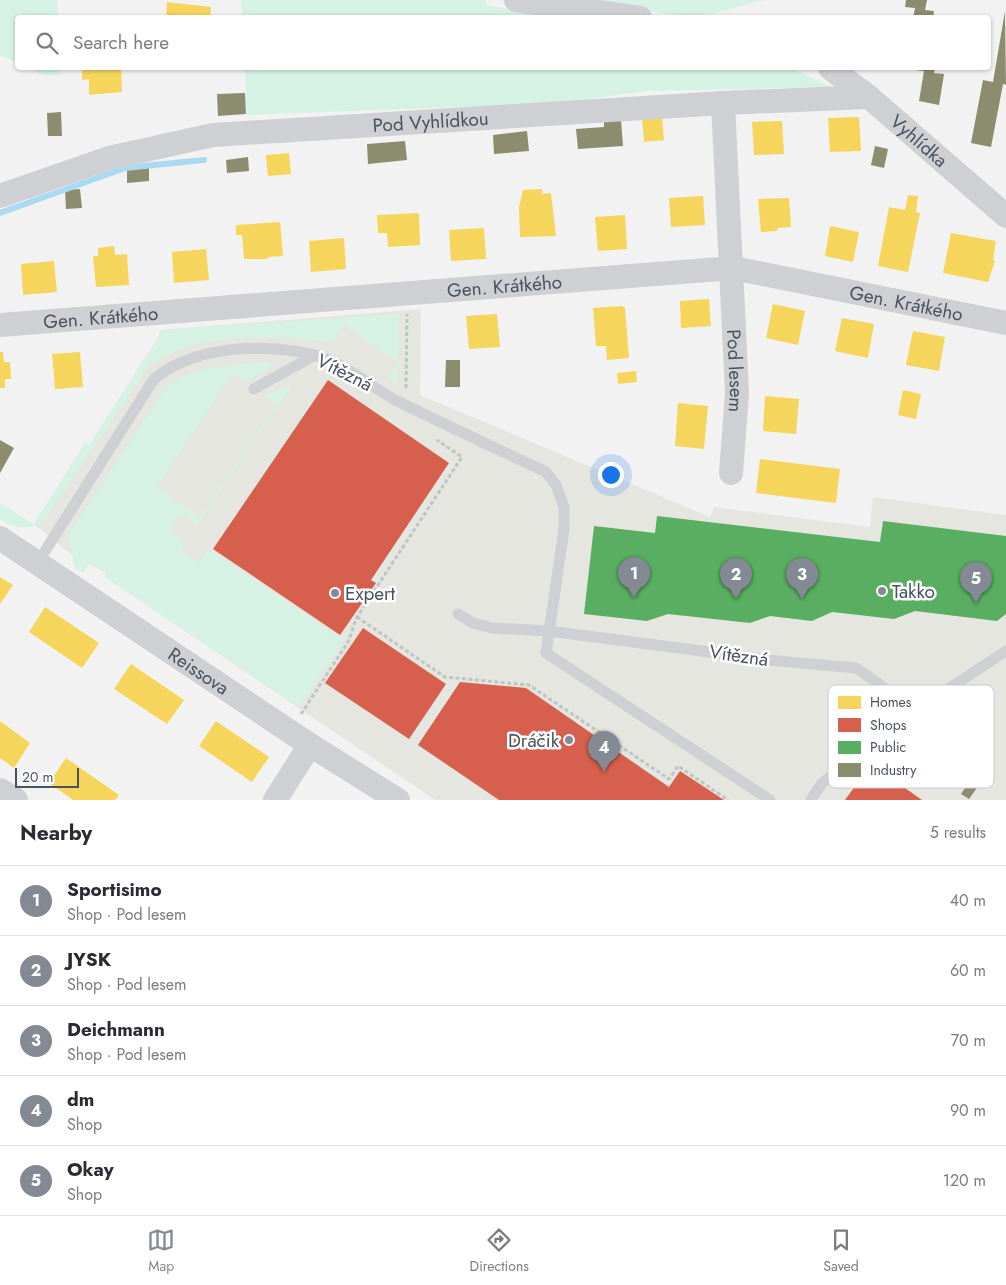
<!DOCTYPE html>
<meta charset="utf-8">
<style>
body{margin:0;font-family:Jost,sans-serif;background:#f2f2f3;color:#2b2b33}
.scale{position:absolute;left:15px;bottom:12px;width:64px;box-sizing:border-box;padding-left:5px;border:2px solid #485260;border-top:0;font-size:14px;line-height:18px;white-space:nowrap;color:#485260;-webkit-text-stroke:4px #fff;paint-order:stroke}
.you{position:absolute;left:610px;top:474px;width:18px;height:18px;margin:-12px;border:4px solid #fff;border-radius:50%;background:#1a73e8;box-shadow:0 0 0 8px #1a73e833}
.badge{display:grid;place-items:center;width:32px;height:32px;border-radius:50%;background:#848a93;color:#fff;font-size:16px;font-weight:700}
.pin{position:absolute;translate:-50% -41px;filter:drop-shadow(0 1px 2px #0008)}
.pin::after{content:'';position:absolute;top:26px;width:18px;height:15px;background:inherit;clip-path:polygon(0 0,100% 0,50% 100%)}
.list{margin:0;padding:0;list-style:none}
h2{display:flex;justify-content:space-between;align-items:center;height:65px;margin:0;padding:0 20px;font-size:21px}
h2 small{font-size:16px;font-weight:400;color:#7c7c81}
.list li{display:grid;grid-template-columns:32px 1fr auto;gap:15px;align-items:center;box-sizing:border-box;height:70px;padding:0 20px;border-top:1px solid #e1e1e2}
.list b{display:block;font-size:19px;white-space:nowrap}
.list p{margin:0;font-size:16px;white-space:nowrap;color:#7c7c81}
.list em{font-size:16px;font-style:normal;color:#7c7c81}
.icon{flex:none;width:28px;height:28px;fill:none;stroke:currentColor;stroke-width:2;stroke-linecap:round;stroke-linejoin:round}
.map{position:relative;flex:none;width:1006px;height:800px;overflow:hidden}
.search{position:absolute;background:#fff;box-shadow:0 1px 4px #0004;left:15px;right:15px;top:15px;height:55px;display:flex;align-items:center;gap:12px;box-sizing:border-box;padding:0 18px;border-radius:5px;color:#7c7c81;font-size:19px}
.sheet{height:415px;background:#fff}
nav{display:flex;justify-content:space-around;align-items:center;box-sizing:border-box;height:70px;border-top:1px solid #e1e1e2;background:#fff;font-size:14px;color:#7c7c81}
nav a{display:grid;justify-items:center;gap:2px}
nav .on{color:#848a93}
.map>svg:first-child{display:block}
</style>
<div class="map">
<svg width="1006" height="800" viewBox="0 0 1006 800">
<rect width="100%" height="100%" fill="#f3f2f2"/>
<path fill="#e6e6e1" d="M421 309 420 395 710 517 714 507 870 527 873 497 1006 515V800H435L105 577 106 573 72 555 34 524 85 443 89 445 159 336 160 330Z"/>
<g fill="#d6f2e4">
<path d="M0 0H57L58 17 18 18 17 63 0 55Z"/>
<path d="M241 0H485L488 6 577 17H242Z"/>
<path d="M571 0H764L696 18Z"/>
<path d="M27 68H60V76L43 75Z"/>
<path d="M245 68H791L832 87 646 91 560 103 247 115Z"/>
<path d="M399 314 398 385 389 376 398 362 344 325 331 342C283 334 185 332 148 367L44 521C29 531 15 529 0 519V503L34 524 85 443 89 445 160 336V330Z"/>
<path d="M268 362 272 365 269 369 243 381 233 374 156 487 200 517 277 404 265 395 292 385 197 525 181 514 170 530 186 542 181 550 199 563 209 549 344 640 299 707 105 577 107 573 90 562 83 573 75 568 68 535 166 387C191 364 235 366 268 362Z"/>
</g>
<g fill="#f6d55c">
<path d="M167 2 211 7 210 18H166Z"/>
<path d="M82 68H121L122 92 89 95V79L82 80Z"/>
<path d="M662 117 664 140 644 142 642 118Z"/>
<path d="M859 117 861 151 830 152 828 118Z"/>
<path d="M782 121 784 154 754 155 752 122Z"/>
<path d="M289 153 291 174 268 176 266 155Z"/>
<path d="M542 189V194L551 193 556 236 520 237 519 207 523 190Z"/>
<path d="M908 195 918 196 916 212 920 213 908 272 878 266 889 207 905 210Z"/>
<path d="M703 196 705 225 671 227 669 198Z"/>
<path d="M789 198 791 227 778 228 777 231 761 232 758 199Z"/>
<path d="M419 213 420 245 388 247 387 233H378L377 215Z"/>
<path d="M625 215 627 249 598 251 595 217Z"/>
<path d="M280 222 283 256 268 257V259H244L242 235H236V225Z"/>
<path d="M830 226 859 232 853 262 825 256Z"/>
<path d="M484 228 486 259 451 261 449 230Z"/>
<path d="M951 233 996 241 993 260 995 261 988 282 943 273Z"/>
<path d="M344 238 346 269 311 272 309 241Z"/>
<path d="M114 246 115 255 127 254 129 285 96 287 93 256H98V248Z"/>
<path d="M206 249 209 280 174 283 172 252Z"/>
<path d="M54 261 57 292 23 295 21 264Z"/>
<path d="M709 299 711 326 681 328 680 301Z"/>
<path d="M773 304 805 311 798 345 766 338Z"/>
<path d="M622 306 625 308 629 358 607 360 606 346H596L593 308Z"/>
<path d="M497 314 500 347 469 349 466 316Z"/>
<path d="M842 318 874 324 868 358 835 351Z"/>
<path d="M913 331 945 337 939 371 906 365Z"/>
<path d="M0 352H3L4 362H10L11 379H5V388H0Z"/>
<path d="M80 352 83 387 55 389 52 354Z"/>
<path d="M636 371 637 382 618 384 617 373Z"/>
<path d="M903 390 921 394 916 419 898 415Z"/>
<path d="M765 396 799 399 796 434 763 431Z"/>
<path d="M678 403 708 406 704 449 675 446Z"/>
<path d="M760 459 840 469 836 503 756 493Z"/>
<path d="M0 577 13 585 0 604Z"/>
<path d="M45 607 99 643 82 668 29 632Z"/>
<path d="M131 664 184 700 167 724 114 689Z"/>
<path d="M0 721 30 743 14 768 0 758Z"/>
<path d="M216 721 269 757 252 782 199 746Z"/>
<path d="M66 758 119 795 115 800H73L49 783Z"/>
</g>
<g fill="#d6604d">
<path d="M328 380 449 463 371 580 376 583 340 635 213 549Z"/>
<path d="M363 628 446 684 409 739 325 683Z"/>
<path d="M460 682 526 688 669 787 680 771 724 800H499L418 745Z"/>
<path d="M871 764 922 800H845Z"/>
</g>
<path fill="#5aae61" d="M657 516 880 542 883 521 1006 536V614L997 621 915 611 894 619 832 612 812 621 770 616 750 623 668 614 647 621 584 614 594 526 655 533Z"/>
<g fill="#8c8c6e">
<path d="M906 0H927L925 10 934 11 933 18H913L915 8 905 7Z"/>
<path d="M1005 11 1006 85 1003 84 991 147 971 143 983 80 993 82Z"/>
<path d="M916 68H935L934 73 944 74 939 105 919 101 924 71 915 70Z"/>
<path d="M245 93 246 114 218 116 217 94Z"/>
<path d="M61 112 62 136H48L47 113Z"/>
<path d="M621 120 623 146 578 149 576 129 604 127V122Z"/>
<path d="M527 131 529 151 494 154 493 135Z"/>
<path d="M405 141 407 160 368 164 367 144Z"/>
<path d="M875 146 888 149 884 168 871 165Z"/>
<path d="M248 157 249 171 227 173 226 160Z"/>
<path d="M149 166V181L127 183V168Z"/>
<path d="M80 189 82 208 66 209 65 190Z"/>
<path d="M446 360H460V387H445Z"/>
<path d="M0 440 14 448 0 473Z"/>
<path d="M970 780 979 785 969 799 961 794Z"/>
</g>
<g fill="none" stroke-linecap="round" stroke-linejoin="round">
<path stroke="#aadaf1" stroke-width="6" d="M0 213 125 168 204 160"/>
<g stroke="#bbc7c4" stroke-width="3" stroke-dasharray="4 2.5" stroke-linecap="butt">
<path d="M406 388 407 314"/>
<path d="M357 617 445 677 529 685 669 779 678 766 728 800"/>
<path d="M301 714 348 642 357 617 462 457 437 440"/>
</g>
<g stroke="#ced0d3" stroke-width="11">
<path d="M254 389 315 355"/>
<path d="M38 562 154 379C196 342 289 340 338 364 359 375 378 391 399 402 448 426 497 449 546 472L556 485 564 507V529L546 653 770 800"/>
<path d="M458 614 473 623 492 628 549 631 778 661 856 668 916 710"/>
<path d="M811 800 822 783 916 710 1006 651"/>
</g>
<g stroke="#ced0d3" stroke-width="24">
<path d="M516 0 640 18"/>
<path id="s1" d="M830 68 869 97 1006 216"/>
<path id="s2" d="M723 103 737 393 731 473"/>
<path id="s3" d="M0 196 109 158 213 135 723 103 869 97"/>
<path id="s4" d="M0 325 733 268 1006 323"/>
<path id="s5" d="M0 538 310 745 398 800"/>
<path d="M0 790 16 800"/>
<path d="M275 800 310 745"/>
</g>
</g>
<g fill="#848a93" stroke="#fff" stroke-width="2">
<circle cx="882" cy="591" r="5"/>
<circle cx="335" cy="593" r="5"/>
<circle cx="569" cy="740" r="5"/>
</g>
<g text-anchor="middle" stroke-width="5" stroke-linejoin="round" paint-order="stroke">
<g font-size="19" fill="#485260" stroke="#fff">
<text dy="7" stroke="none"><textPath href="#s3" startOffset="440">Pod Vyhlídkou</textPath></text>
<text dy="7" stroke="none"><textPath href="#s1" startOffset="115">Vyhlídka</textPath></text>
<text dy="7" stroke="none"><textPath href="#s4" startOffset="506">Gen. Krátkého</textPath></text>
<text dy="7" stroke="none"><textPath href="#s4" startOffset="912">Gen. Krátkého</textPath></text>
<text dy="7" stroke="none"><textPath href="#s4" startOffset="101">Gen. Krátkého</textPath></text>
<text dy="7" stroke="none"><textPath href="#s2" startOffset="268">Pod lesem</textPath></text>
<text transform="translate(345 372) rotate(27)" y="7">Vítězná</text>
<text transform="translate(739 655) rotate(8)" y="7">Vítězná</text>
<text dy="7" stroke="none"><textPath href="#s5" startOffset="239">Reissova</textPath></text>
</g>
<g font-size="19" fill="#485260" stroke="#fff" text-anchor="start">
<text x="892" y="598">Takko</text>
<text x="345" y="600">Expert</text>
<text x="559" y="747" text-anchor="end">Dráčik</text>
</g>
</g>
<rect x="828" y="685" width="166" height="103" rx="8" fill="#fff" stroke="#c8cbcf" stroke-width="1"/>
<rect x="838" y="696" width="23" height="13" fill="#f6d55c"/>
<rect x="838" y="718" width="23" height="14" fill="#d6604d"/>
<rect x="838" y="741" width="23" height="13" fill="#5aae61"/>
<rect x="838" y="763" width="23" height="14" fill="#8c8c6e"/>
<g font-size="14" fill="#485260">
<text x="870" y="707">Homes</text>
<text x="870" y="730">Shops</text>
<text x="870" y="752">Public</text>
<text x="870" y="775">Industry</text>
</g>
</svg>
<div class="scale">20 m</div>
<div class="you"></div>
<div class="pin badge" style="left:634px;top:598px">1</div>
<div class="pin badge" style="left:736px;top:599px">2</div>
<div class="pin badge" style="left:802px;top:599px">3</div>
<div class="pin badge" style="left:604px;top:772px">4</div>
<div class="pin badge" style="left:976px;top:603px">5</div>
<div class="search"><svg class="icon" aria-label="search" viewBox="0 0 24 24"><circle cx="10" cy="10" r="6"/><path d="M15 15l6 6"/></svg>Search here</div>
</div>
<section class="sheet">
<h2>Nearby<small>5 results</small></h2>
<ul class="list">
<li><span class="badge">1</span><div><b>Sportisimo</b><p>Shop · Pod lesem</p></div><em>40 m</em></li>
<li><span class="badge">2</span><div><b>JYSK</b><p>Shop · Pod lesem</p></div><em>60 m</em></li>
<li><span class="badge">3</span><div><b>Deichmann</b><p>Shop · Pod lesem</p></div><em>70 m</em></li>
<li><span class="badge">4</span><div><b>dm</b><p>Shop</p></div><em>90 m</em></li>
<li><span class="badge">5</span><div><b>Okay</b><p>Shop</p></div><em>120 m</em></li>
</ul>
</section>
<nav>
<a class="on"><svg class="icon" aria-label="map" viewBox="0 0 24 24"><path d="M3 6l6-2 6 2 6-2v14l-6 2-6-2-6 2zM9 4v14M15 6v14"/></svg>Map</a>
<a><svg class="icon" aria-label="directions" viewBox="0 0 24 24"><path d="M12 3l9 9-9 9-9-9zM9 14v-3h6M13 9l2 2-2 2"/></svg>Directions</a>
<a><svg class="icon" aria-label="saved" viewBox="0 0 24 24"><path d="M7 4h10v16l-5-4-5 4z"/></svg>Saved</a>
</nav>
